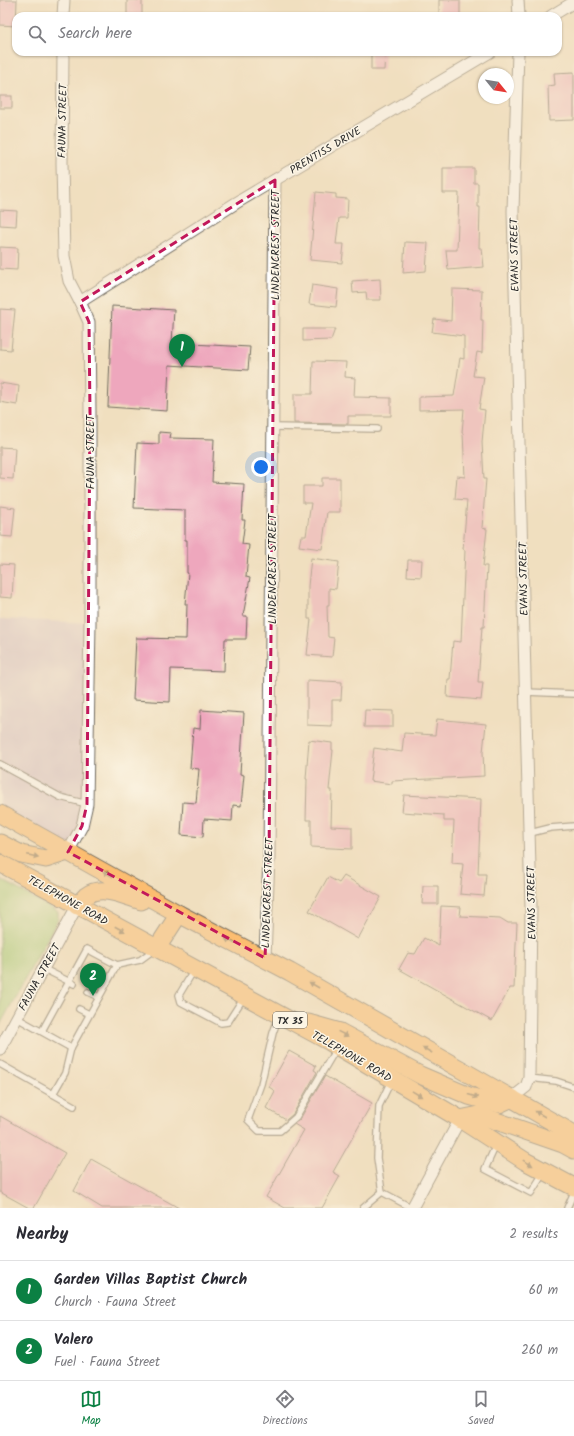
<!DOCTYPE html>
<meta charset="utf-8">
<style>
body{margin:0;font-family:Kalam,sans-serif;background:#f2f2f3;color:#2b2b33}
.compass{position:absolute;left:478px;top:68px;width:36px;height:36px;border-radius:50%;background:#fff;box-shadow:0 1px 3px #0004;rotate:120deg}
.you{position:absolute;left:261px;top:467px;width:14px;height:14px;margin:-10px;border:3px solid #fff;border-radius:50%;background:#1a73e8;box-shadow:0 0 0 6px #1a73e833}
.badge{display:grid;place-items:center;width:26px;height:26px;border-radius:50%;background:#0b8043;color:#fff;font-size:13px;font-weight:700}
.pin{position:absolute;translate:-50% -33px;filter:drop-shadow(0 1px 2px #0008)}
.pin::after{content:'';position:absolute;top:21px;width:14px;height:12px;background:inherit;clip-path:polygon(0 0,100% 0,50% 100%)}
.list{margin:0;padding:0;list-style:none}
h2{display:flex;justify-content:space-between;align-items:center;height:52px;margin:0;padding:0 16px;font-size:17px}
h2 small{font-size:13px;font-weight:400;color:#7c7c81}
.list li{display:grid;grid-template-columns:26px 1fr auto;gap:12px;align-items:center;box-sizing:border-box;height:60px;padding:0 16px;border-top:1px solid #e1e1e2}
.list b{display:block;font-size:15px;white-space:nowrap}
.list p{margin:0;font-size:13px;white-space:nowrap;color:#7c7c81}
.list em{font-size:13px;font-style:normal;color:#7c7c81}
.icon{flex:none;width:22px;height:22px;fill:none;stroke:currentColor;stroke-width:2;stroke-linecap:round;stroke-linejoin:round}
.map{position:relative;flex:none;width:574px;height:1208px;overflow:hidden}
.search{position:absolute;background:#fff;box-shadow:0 1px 3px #0004;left:12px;right:12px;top:12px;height:44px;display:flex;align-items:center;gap:10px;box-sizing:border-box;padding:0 14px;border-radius:12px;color:#7c7c81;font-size:15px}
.sheet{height:172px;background:#fff}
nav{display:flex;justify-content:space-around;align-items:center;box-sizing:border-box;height:56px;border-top:1px solid #e1e1e2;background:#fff;font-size:11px;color:#7c7c81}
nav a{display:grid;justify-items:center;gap:2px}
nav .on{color:#0b8043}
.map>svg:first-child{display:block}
</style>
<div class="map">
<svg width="574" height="1208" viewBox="0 0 574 1208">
<rect width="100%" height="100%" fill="#fcf5e5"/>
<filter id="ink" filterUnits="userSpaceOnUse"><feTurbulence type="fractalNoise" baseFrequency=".025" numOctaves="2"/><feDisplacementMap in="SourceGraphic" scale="8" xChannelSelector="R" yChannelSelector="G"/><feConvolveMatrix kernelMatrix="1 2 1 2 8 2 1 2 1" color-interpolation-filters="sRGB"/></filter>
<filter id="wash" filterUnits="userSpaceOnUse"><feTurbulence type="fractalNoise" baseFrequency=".012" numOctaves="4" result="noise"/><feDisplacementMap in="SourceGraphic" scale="16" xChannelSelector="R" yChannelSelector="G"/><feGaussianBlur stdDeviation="0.9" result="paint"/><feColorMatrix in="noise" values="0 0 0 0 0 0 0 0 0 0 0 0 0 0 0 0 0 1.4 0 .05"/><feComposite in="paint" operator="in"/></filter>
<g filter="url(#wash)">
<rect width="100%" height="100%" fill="#f0dfbf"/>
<path fill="#d1bdcb" d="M0 619 90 623 87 804 68 852 0 814Z"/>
<path fill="#a3cd79" stroke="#677c52" d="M0 879 58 912V919L0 1025Z"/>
<g id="blocks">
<g fill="#eea7bd">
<path d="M0 0H17L16 26 0 25Z"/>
<path d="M127 0H142V15L127 16Z"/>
<rect x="439" y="0" width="21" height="16"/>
<path d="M371 52H385L384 70H371Z"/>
<path d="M574 72V120L549 121 548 86 555 85 554 73Z"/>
<rect x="0" y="96" width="12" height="12"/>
<path d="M443 168H474V183H478V207H480L479 248H482L484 267 448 270 446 250H457L459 193H443Z"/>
<path d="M316 192 336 194V198L348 199 347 218H339L336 244H344L342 263 310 260Z"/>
<path d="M0 210 17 211 16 226 0 225Z"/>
<path d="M405 242 428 243 426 271 403 273Z"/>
<path d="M0 247 18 248 17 270 0 269Z"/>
<path d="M380 279 381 300H367L366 292 353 293 352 281Z"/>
<path d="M312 285 338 289 336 307 309 304Z"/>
<path d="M452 289 482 290 481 320H483L482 353 477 352 473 376 484 377 479 409 485 410 482 442 484 479H486L482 528 487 529 483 566H487L484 627H482L478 682H483L481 700 447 697 448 679H450L453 641 461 642 465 550 463 549 467 500 455 499 457 476 465 477 463 433H462L464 409 419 410V397L454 396 460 358 464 359V336L432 332 434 319 451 321Z"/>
<path d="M112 306 174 310 172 343 250 347 248 370 169 365 167 411 108 407Z"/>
<path d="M0 309 15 310 11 350 0 349Z"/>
<path d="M303 329H335L331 340 303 341Z"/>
<path d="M313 361 346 362 345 377 355 378 354 397 391 398V416H348V424L294 423V394H312Z"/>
<path d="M0 383 19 386 17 405 0 402Z"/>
<path d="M159 432 171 433 170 438 214 439 212 482 244 484 242 520H245L242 544 249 545 246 577 250 578 243 616H247L246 639H225L224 671 171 669 170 702 133 700 136 638 186 639 187 604H185L188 573H187V540H185V510L134 508 137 443 159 444Z"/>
<path d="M0 447 15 448 13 479 0 478Z"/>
<path d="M322 478H340V512H327L322 549 299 546 301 536H306L311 503H303V486H322Z"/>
<path d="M0 506 15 508 12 537 0 536Z"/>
<path d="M311 558 339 562 336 589 329 588V605H327L328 637 334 638 332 657 307 655 311 619H308V586Z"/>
<path d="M408 560H422L421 577 407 576Z"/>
<path d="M0 564 14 565 12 598 0 597Z"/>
<path d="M307 680 342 682 341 700H332V726L307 725Z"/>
<path d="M201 710 244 713 240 774 244 775 241 806 233 805 232 821 204 819 203 837 181 835 183 802 196 803 199 769 190 768 193 728 200 729Z"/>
<path d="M365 710 393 711V727H364Z"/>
<path d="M437 719 486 724 483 752 484 776 392 781V784L370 781 374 748 402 752 404 733 435 735Z"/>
<path d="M309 740 332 743V750H333L329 790H332L331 826 352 827V849L311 847V820H306L307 779H306Z"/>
<path d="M404 795 481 799 478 874H486L484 896 460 894 463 864 452 863 454 821H444V815L402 812Z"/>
<path d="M344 876 381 897 358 939 309 911 328 877 339 883Z"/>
<path d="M423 886H438V904H422Z"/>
<path d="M441 906 461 907 460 916 500 918 508 923H517L514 988H510L492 1021 399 969 408 953 415 954 424 938 439 946Z"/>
<path d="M289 1051 316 1066 314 1070 317 1072 293 1114 286 1120 266 1108 275 1091 269 1087Z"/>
<path d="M325 1076 372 1103 333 1172 340 1176 322 1208H285L266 1197 304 1130 294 1124 300 1119Z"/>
<path d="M0 1116 65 1153 34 1208H29L0 1192Z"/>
<path d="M91 1159 179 1208H102L74 1191Z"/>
</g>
</g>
</g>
<g filter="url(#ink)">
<use href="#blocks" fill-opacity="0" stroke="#706a5f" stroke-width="1"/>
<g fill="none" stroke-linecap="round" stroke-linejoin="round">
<defs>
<g id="lane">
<path d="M274 427 377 429"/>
<path d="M526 692 574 694"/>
<path d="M0 764 60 797 87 804"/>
<path d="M530 833 550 828 574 826"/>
<path d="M44 969 74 984"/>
<path d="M194 970 179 995 181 1002 221 1023 228 1022 244 997"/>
<path d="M97 976 108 981"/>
<path d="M88 992 99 997"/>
<path d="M79 1009 89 1014"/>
<path d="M279 1016 273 1033 261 1084 248 1120 259 1131H280L296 1117 336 1049"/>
<path d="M17 1018 71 1048 117 965 140 960 155 949"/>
<path d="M42 1031 87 949 117 965"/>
<path d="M0 1064 74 1106"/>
<path d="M529 1078 556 1081 574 1087"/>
<path d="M391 1081 379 1106 377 1158 382 1192 412 1208"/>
<path d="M53 1094 65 1073 71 1048"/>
<path d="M496 1145 485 1169 531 1193 544 1172"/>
<path d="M363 1208 382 1192"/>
<path d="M567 1208 574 1192"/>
</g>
<g id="street">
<path d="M518 0 519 16"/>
<path d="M63 16 64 0"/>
<path d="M551 16 574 2"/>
<path d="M63 52 62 163 64 256 69 281 80 302 89 322 90 412V623L87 804 82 826 68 852"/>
<path d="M80 302 236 203 490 52"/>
<path d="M265 958 269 858 275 180"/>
<path d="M0 1049 77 906"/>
<path d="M512 1098 526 1087 529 1078 531 907 513 211 518 52"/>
<path d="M412 1208 460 1119"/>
</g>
<g id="primary">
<path d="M0 814 179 914 290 972 574 1134"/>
<path d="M0 843 21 854 46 859 68 852"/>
<path d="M0 863 330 1042 460 1119 525 1161 574 1187"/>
<path d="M77 906C80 903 83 899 86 896 101 884 125 896 141 901"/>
<path d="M157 948 179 914"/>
<path d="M308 1023 340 1032 420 1075 469 1096 499 1104 512 1098"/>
<path d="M460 1119 479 1115 563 1144 574 1150"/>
</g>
</defs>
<use href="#lane" stroke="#706a5f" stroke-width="8"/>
<use href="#street" stroke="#706a5f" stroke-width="13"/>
<use href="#primary" stroke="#706a5f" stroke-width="19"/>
<use href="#lane" stroke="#fff" stroke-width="5.5"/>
<use href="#street" stroke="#fff" stroke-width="11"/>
<use href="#primary" stroke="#fcbd6f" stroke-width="17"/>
</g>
<defs><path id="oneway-solid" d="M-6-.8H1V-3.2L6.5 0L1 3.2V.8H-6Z"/></defs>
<g fill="#896d4a">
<use href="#oneway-solid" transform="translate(33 856) rotate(12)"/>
<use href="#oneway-solid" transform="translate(108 874) rotate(-151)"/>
<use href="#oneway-solid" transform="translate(120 929) rotate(28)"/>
<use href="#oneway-solid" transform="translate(230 941) rotate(-153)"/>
<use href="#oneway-solid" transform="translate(314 985) rotate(-150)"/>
<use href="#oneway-solid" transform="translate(343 1034) rotate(26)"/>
<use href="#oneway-solid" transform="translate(427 1050) rotate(-150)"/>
<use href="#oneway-solid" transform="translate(417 1094) rotate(31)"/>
<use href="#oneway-solid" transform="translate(473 1096) rotate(18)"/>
<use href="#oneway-solid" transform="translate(540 1114) rotate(-150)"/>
<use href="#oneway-solid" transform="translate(528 1163) rotate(29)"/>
</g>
</g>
<path d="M0 0H574V1208H0ZM275 180 269 858 265 958 68 852 82 826 87 804 90 412 89 322 80 302Z" fill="#f0dfbf" fill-opacity=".55" fill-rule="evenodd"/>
<path fill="none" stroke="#c2185b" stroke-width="3" stroke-dasharray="8 5" stroke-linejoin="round" d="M275 180 269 858 265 958 68 852 82 826 87 804 90 412 89 322 80 302Z"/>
<g text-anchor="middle" stroke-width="3" stroke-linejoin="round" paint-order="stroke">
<rect fill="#fcf5e5" stroke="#6a6863" stroke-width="1" x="273" y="1012" width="34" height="16" rx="3"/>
<g font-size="10" font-weight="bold" fill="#2b2b2b">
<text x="290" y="1024">TX 35</text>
</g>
<g font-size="11" fill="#2b2b2b" stroke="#fcf5e5">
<text transform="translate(62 121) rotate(-89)" y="4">FAUNA STREET</text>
<text transform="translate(325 150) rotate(-31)" y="4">PRENTISS DRIVE</text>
<text transform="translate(275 245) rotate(-90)" y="4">LINDENCREST STREET</text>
<text transform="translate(514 255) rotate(-91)" y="4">EVANS STREET</text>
<text transform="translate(90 452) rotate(-90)" y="4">FAUNA STREET</text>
<text transform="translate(272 569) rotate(-90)" y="4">LINDENCREST STREET</text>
<text transform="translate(523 579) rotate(-91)" y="4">EVANS STREET</text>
<text transform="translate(267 893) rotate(-88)" y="4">LINDENCREST STREET</text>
<text transform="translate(68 900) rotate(29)" y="4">TELEPHONE ROAD</text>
<text transform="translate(531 903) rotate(-91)" y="4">EVANS STREET</text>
<text transform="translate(39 977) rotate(-61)" y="4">FAUNA STREET</text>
<text transform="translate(352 1056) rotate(30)" y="4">TELEPHONE ROAD</text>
</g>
</g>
</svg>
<svg class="compass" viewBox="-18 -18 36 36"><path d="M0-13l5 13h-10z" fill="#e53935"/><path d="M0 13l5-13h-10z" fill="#7c7c81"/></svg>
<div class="you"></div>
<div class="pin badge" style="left:182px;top:367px">1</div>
<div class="pin badge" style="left:93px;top:996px">2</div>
<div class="search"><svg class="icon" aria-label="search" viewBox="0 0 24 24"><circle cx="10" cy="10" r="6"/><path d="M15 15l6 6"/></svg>Search here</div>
</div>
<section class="sheet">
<h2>Nearby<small>2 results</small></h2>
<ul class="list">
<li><span class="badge">1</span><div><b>Garden Villas Baptist Church</b><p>Church · Fauna Street</p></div><em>60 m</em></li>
<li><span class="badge">2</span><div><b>Valero</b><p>Fuel · Fauna Street</p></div><em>260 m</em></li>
</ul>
</section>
<nav>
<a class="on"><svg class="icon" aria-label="map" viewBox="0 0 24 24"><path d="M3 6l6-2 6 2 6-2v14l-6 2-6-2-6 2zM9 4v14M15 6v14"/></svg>Map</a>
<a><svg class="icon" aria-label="directions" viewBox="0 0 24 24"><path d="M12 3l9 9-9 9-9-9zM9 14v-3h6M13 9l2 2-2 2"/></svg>Directions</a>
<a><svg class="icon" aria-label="saved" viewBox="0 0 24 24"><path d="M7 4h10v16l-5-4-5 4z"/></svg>Saved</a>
</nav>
